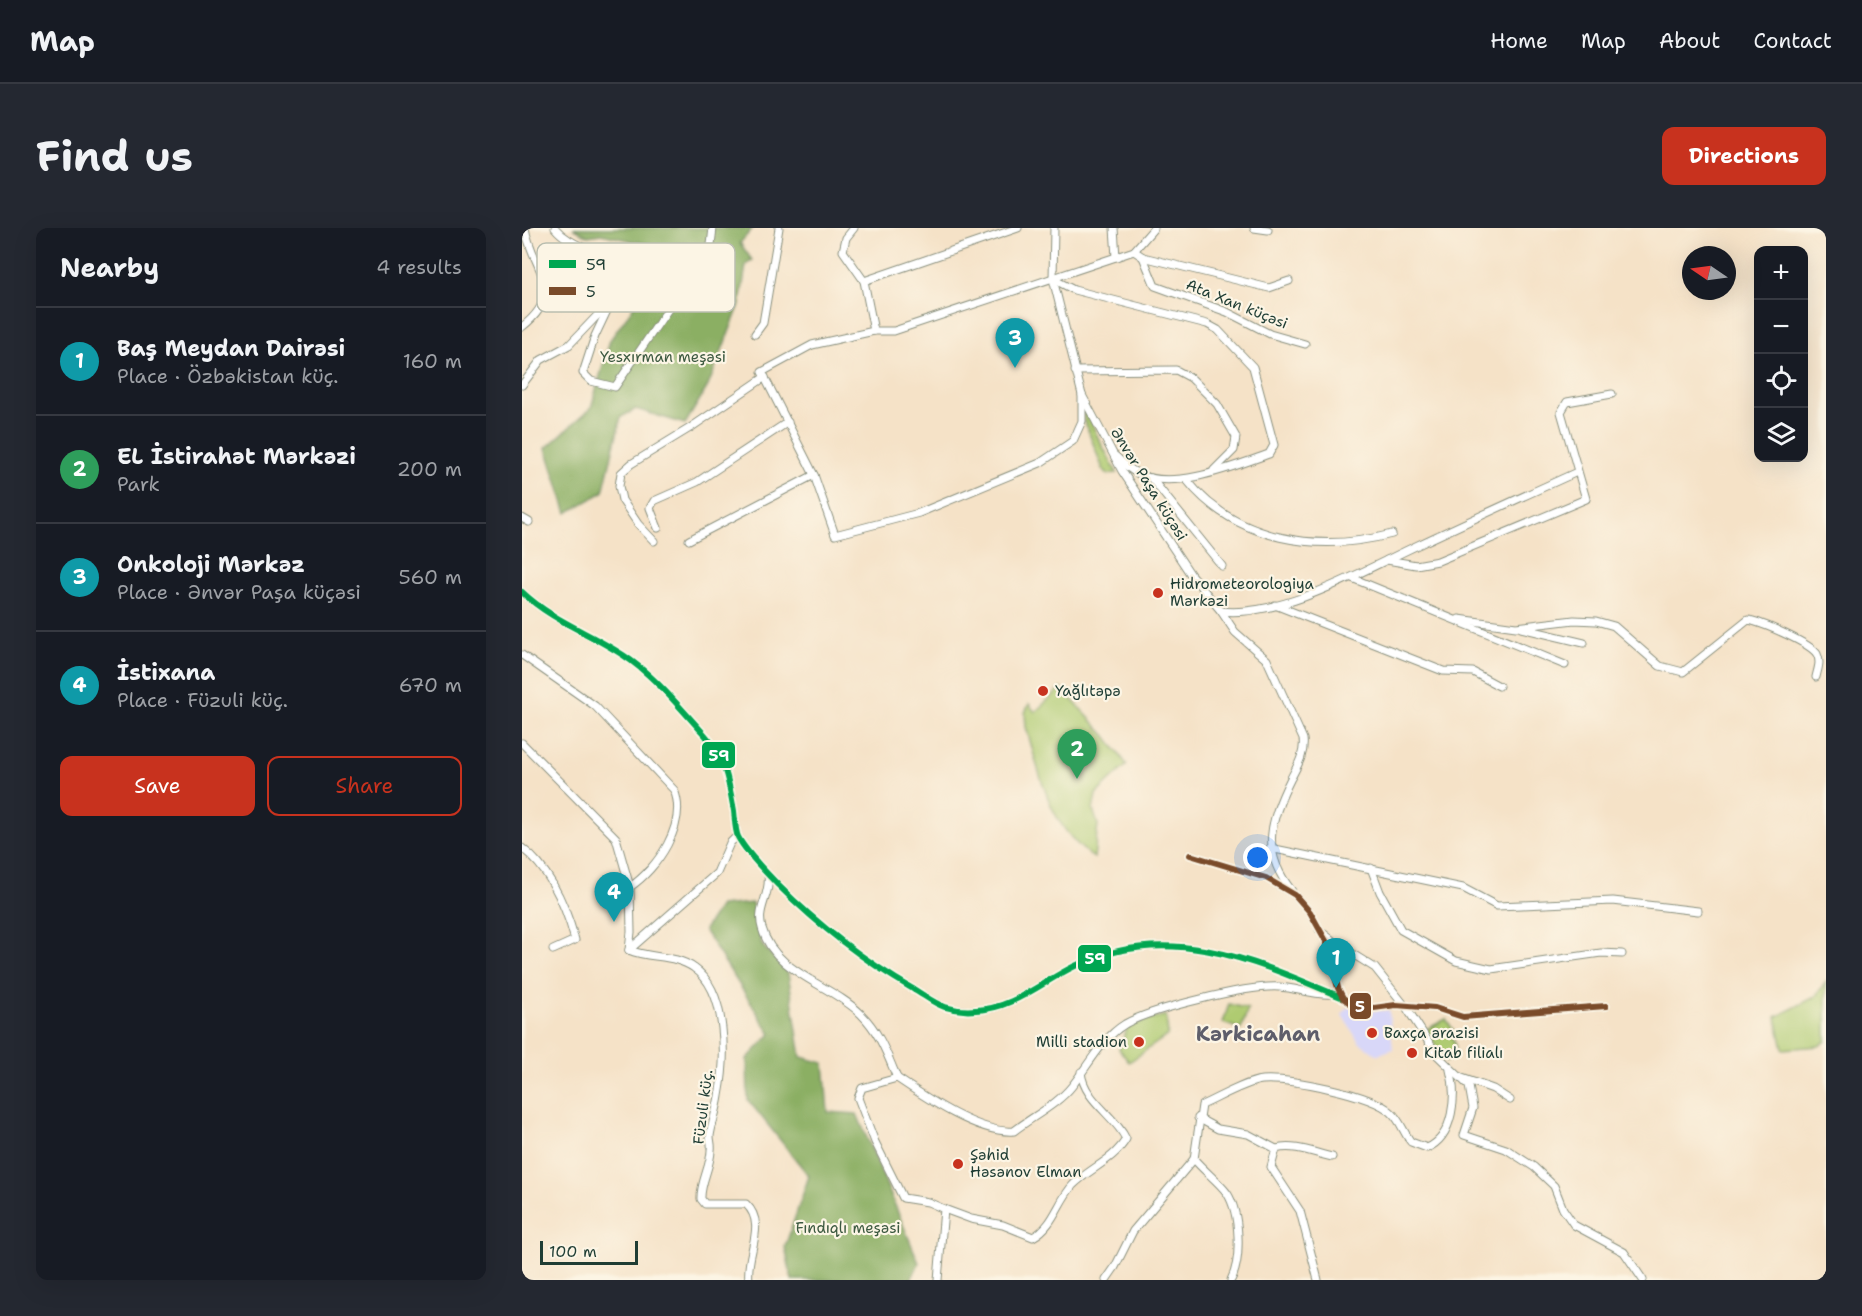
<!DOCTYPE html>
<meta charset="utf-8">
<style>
body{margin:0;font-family:"Shantell Sans",sans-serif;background:#242831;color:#f1f3f6}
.controls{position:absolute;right:18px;top:18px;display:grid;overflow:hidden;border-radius:12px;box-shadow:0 6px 24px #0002}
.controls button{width:54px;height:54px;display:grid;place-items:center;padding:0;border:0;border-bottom:2px solid #363941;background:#171b24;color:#f1f3f6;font:30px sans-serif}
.compass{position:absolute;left:1160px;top:18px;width:54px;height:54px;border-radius:50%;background:#171b24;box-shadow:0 6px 24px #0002;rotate:283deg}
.scale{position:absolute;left:18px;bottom:15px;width:98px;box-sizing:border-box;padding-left:6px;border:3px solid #1f3d34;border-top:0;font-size:16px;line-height:21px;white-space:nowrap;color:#1f3d34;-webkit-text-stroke:4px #fcf5e5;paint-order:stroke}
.you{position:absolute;left:736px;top:630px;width:21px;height:21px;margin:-15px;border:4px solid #fff;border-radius:50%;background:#1a73e8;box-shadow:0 0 0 9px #1a73e833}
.badge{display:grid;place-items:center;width:39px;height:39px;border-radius:50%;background:#c8321e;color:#fff;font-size:20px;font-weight:700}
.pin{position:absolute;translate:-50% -50px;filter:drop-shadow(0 2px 3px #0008)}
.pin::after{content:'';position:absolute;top:32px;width:21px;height:18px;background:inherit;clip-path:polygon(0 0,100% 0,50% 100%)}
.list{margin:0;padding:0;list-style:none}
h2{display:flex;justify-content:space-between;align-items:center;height:78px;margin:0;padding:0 24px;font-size:26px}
h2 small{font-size:20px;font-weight:400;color:#9ea1a6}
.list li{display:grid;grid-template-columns:39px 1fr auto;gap:18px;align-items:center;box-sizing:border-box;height:108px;padding:0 24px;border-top:2px solid #363941}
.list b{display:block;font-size:22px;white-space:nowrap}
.list p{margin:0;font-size:20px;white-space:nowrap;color:#9ea1a6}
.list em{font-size:20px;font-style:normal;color:#9ea1a6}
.actions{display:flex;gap:12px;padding:18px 24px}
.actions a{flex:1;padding:14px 0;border:2px solid #c8321e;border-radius:12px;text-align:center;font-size:21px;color:#c8321e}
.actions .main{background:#c8321e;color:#fff}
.icon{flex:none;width:33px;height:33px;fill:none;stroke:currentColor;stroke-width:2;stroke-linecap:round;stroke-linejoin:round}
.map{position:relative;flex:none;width:1304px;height:1052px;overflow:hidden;border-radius:12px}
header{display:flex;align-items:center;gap:36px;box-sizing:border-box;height:84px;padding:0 30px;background:#171b24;border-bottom:2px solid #363941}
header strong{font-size:28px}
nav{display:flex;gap:33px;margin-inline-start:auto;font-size:21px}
.intro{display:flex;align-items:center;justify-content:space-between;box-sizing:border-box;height:144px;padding:0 36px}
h1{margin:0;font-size:42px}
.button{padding:15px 27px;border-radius:12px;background:#c8321e;color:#fff;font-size:21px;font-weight:700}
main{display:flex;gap:36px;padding:0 36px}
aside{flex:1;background:#171b24;border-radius:12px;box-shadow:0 6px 24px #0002}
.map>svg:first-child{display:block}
</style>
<header>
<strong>Map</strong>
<nav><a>Home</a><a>Map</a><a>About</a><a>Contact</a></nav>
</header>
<div class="intro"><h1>Find us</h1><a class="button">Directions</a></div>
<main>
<aside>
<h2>Nearby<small>4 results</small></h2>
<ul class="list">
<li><span class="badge" style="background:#0f9aa8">1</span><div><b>Baş Meydan Dairəsi</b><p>Place · Özbəkistan küç.</p></div><em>160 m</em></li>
<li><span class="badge" style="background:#2e9e5b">2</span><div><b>EL İstirahət Mərkəzi</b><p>Park</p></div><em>200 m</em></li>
<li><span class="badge" style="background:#0f9aa8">3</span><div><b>Onkoloji Mərkəz</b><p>Place · Ənvər Paşa küçəsi</p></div><em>560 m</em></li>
<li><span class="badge" style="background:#0f9aa8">4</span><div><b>İstixana</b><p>Place · Füzuli küç.</p></div><em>670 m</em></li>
</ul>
<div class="actions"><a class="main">Save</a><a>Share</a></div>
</aside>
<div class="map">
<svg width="1304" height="1052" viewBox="0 0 1304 1052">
<rect width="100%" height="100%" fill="#fcf5e5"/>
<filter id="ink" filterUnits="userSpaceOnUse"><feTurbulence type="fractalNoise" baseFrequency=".0167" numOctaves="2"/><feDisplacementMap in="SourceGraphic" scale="12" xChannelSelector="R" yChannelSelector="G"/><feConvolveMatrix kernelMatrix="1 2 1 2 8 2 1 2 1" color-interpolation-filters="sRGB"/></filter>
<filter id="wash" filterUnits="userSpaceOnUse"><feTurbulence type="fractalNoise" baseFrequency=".008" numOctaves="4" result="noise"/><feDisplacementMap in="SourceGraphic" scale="24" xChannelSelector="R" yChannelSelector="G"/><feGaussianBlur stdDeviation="1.35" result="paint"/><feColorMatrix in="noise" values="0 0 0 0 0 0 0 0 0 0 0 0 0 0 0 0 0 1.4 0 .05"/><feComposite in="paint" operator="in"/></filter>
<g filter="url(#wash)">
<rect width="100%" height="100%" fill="#f5e2c7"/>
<path fill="#d8d7f8" d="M827 778 851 783 867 782 871 821 855 827 837 814 820 787Z"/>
<g fill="#afcb71" stroke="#678452" stroke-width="1.5">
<path d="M562 177 576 210 595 245 586 246 581 241 562 192Z"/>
<path d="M539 460 584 508 605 537 574 566 571 582 576 596 572 630C526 598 519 549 504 499L503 485 507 476 513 484Z"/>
<path d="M1304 754V813L1297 818 1261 821 1254 789 1293 769Z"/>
<path d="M707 776 726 781 719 801 701 795Z"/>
<path d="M644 787 646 807 607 834 597 821 606 798Z"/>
<path d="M924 791 933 805 930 809 933 818 931 829 924 834 903 802Z"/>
</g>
<g fill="#8baf63" stroke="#55764c" stroke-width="1.5">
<path d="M51 0H231L218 15 230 32 224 37 218 76 186 158 163 196 114 181 99 189 81 264 45 285 24 220 69 180 88 112 152 22 79 6 66 8Z"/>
<path d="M230 675 240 717 266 745 279 829 302 835 306 884 335 886 397 1035 389 1052H270L263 1019 287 948 226 872 225 831 249 806 182 702 198 678Z"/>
</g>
</g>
<g filter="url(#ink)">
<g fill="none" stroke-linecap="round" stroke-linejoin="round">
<defs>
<g id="minor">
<path d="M332 0 324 10 321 23 342 53"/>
<path d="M532 0 531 51 560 167 600 243 669 347 699 383C760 390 842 342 896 317 949 292 1002 268 1055 244"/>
<path d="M592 0 594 29"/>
<path d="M732 0 746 2"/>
<path d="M612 23 621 29 747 60 767 53"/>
<path d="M621 29 633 58 705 84 748 106 783 116"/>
<path d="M531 51 552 62 685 96 696 102 731 139 752 217 747 226C713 238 649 264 615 245 607 241 600 234 593 228"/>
<path d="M90 72 73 108 61 145 69 153 93 159 153 71 186 42 191 0"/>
<path d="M0 99C46 63 10 41 3 0"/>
<path d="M352 103 342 53 496 0"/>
<path d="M233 106 241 95 257 0"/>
<path d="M553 143 654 142 669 150 695 176 714 209 712 222 692 242"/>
<path d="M0 157 19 132 47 117 90 72C102 18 56 28 33 0"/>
<path d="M560 167V193L551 213 518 235 397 285 313 307 292 247 240 144 290 117 352 103H372L612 23 632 0"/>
<path d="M629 250 700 338"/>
<path d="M664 251C714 314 797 325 870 306"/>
<path d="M0 290 7 294"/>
<path d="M136 300 128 280 132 273 175 254 266 194"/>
<path d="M167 312 292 247"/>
<path d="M132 313 116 296 100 272 97 258 99 245 109 236 168 200 243 149"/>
<path d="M865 332 894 337 916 333 1064 271 1039 184 1045 174 1090 166"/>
<path d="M830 350 1043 437"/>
<path d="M0 364C29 392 68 405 101 427 132 447 158 480 183 507 203 529 207 555 212 583 213 591 213 602 216 609 225 626 243 643 256 657 297 698 341 732 391 761 402 767 412 776 423 779 433 782 444 783 454 782 491 781 521 753 553 738 646 693 734 733 821 770"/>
<path d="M753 377 921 443 951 444 977 458"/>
<path d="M699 383 713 404 745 432 781 511C783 525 776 537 769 550 748 592 738 624 770 663"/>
<path d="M937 391 994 399 1052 392 1074 393 1092 398 1138 438 1161 444 1226 392C1239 394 1288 415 1295 426 1299 434 1296 440 1294 449"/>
<path d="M999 400 1062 415"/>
<path d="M0 427 73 478 152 562C166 596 135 641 108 659"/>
<path d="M0 515 94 610 108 659 109 704 107 722"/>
<path d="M0 620C28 641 44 679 53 712L31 722"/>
<path d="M748 620 941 660 975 678 1091 673 1176 683"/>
<path d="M668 627 744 650 773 667 788 684 804 713 816 760 821 770 831 777 852 780 874 777 913 780 941 789 1084 778"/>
<path d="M849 640 858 664 879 702 934 733 969 741 1079 725 1100 726"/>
<path d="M246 647C249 667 234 680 240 700 252 745 309 756 339 786 358 805 365 826 375 850"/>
<path d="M797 702 818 718 853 740 884 779 915 827 947 858 951 880 942 907 984 921 1012 939 1032 958 1041 981 1052 997 1102 1024 1121 1052"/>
<path d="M107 722C128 731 153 726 172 740 206 763 204 832 197 868 195 882 190 895 188 908 188 913 190 917 189 922 189 938 178 955 179 971L183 976H224C246 997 223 1026 227 1052"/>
<path d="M107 722 195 645 208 615 215 608"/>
<path d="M375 850C403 869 457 906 492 903 510 889 536 876 550 858 566 838 580 810 603 796 629 781 727 757 757 759 776 760 792 768 811 766"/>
<path d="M375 850 340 860 336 870 353 914 381 970 406 974 422 981 416 1052"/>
<path d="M940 850 971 861 988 872"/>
<path d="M676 890 696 901 726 906 754 921"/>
<path d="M672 931C682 943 696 953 705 965 718 985 720 1031 709 1052"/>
<path d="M422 981 449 991 481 997 511 1009C532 998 536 973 551 957 568 940 592 932 604 911 593 887 562 873 559 844"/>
<path d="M584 1052 593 1039 611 1003 672 931 680 877C696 870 723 854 740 852 767 850 849 866 869 884 879 893 881 904 889 914L905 920C932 909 935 866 928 842"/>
<path d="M796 1052 778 983 749 939 754 921C772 916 792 925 810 929"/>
</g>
</defs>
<use href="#minor" stroke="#8a907e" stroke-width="9"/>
<use href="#minor" stroke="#fff" stroke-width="7"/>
<defs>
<path id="bus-1" d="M0 364C29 392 68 405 101 427 132 447 158 480 183 507 203 529 207 555 212 583 213 591 213 602 216 609 225 626 243 643 256 657 297 698 341 732 391 761 402 767 412 776 423 779 433 782 444 783 454 782 491 781 521 753 553 738 646 693 734 733 821 770"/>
<path id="bus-2" d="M668 627 744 650 773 667 788 684 804 713 816 760 821 770 831 777 852 780 874 777 913 780 941 789 1084 778"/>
</defs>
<use href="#bus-1" stroke="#fcf5e5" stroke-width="10"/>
<use href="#bus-2" stroke="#fcf5e5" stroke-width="10"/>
<use href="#bus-1" stroke="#00a651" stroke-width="6"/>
<use href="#bus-2" stroke="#7a4b2a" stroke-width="6"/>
</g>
</g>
<g fill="#c8321e" stroke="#fcf5e5" stroke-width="2">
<circle cx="636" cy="365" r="6"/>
<circle cx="521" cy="463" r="6"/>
<circle cx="850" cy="805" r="6"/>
<circle cx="617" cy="814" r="6"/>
<circle cx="890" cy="825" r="6"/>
<circle cx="436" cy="936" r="6"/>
</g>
<g text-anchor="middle" stroke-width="4.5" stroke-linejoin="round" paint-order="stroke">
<g font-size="15" fill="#1f3d34" stroke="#fcf5e5">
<text transform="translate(715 76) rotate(22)" y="5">Ata Xan küçəsi</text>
<text transform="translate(627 256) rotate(58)" y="5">Ənvər Paşa küçəsi</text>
<text transform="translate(181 879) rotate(-83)" y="5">Füzuli küç.</text>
</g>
<g font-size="15" fill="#3c5940" stroke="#fcf5e5">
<text x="141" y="134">Yesxırman meşəsi</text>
<text x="326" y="1005">Fındıqlı meşəsi</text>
</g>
<g font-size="15" fill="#1f3d34" stroke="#fcf5e5" text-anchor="start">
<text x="648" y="361">Hidrometeorologiya<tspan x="648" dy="17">Mərkəzi</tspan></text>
<text x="533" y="468">Yağlıtəpə</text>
<text x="862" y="810">Baxça ərazisi</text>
<text x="605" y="819" text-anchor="end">Milli stadion</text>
<text x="902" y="830">Kitab filialı</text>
<text x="448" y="932">Şəhid<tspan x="448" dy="17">Həsənov Elman</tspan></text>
</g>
<g font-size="21" font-weight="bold" fill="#5e5e6b" stroke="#fcf5e5">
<text x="736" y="813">Kərkicahan</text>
</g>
</g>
<rect x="15" y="15" width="198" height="69" rx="9" fill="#fcf5e5" stroke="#babeb0" stroke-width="1.5"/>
<rect x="27" y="32" width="27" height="8" fill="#00a651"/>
<rect x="27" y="59" width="27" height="8" fill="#7a4b2a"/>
<g font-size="16" fill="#1f3d34">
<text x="64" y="42">59</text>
<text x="64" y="69">5</text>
</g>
<g stroke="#fcf5e5" stroke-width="2">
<rect x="179" y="513" width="35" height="28" rx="6" fill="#00a651"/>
<rect x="555" y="716" width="35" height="29" rx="6" fill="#00a651"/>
<rect x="827" y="764" width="23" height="28" rx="6" fill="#7a4b2a"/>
</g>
<g font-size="16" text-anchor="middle" font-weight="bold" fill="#fff">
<text x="197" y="533">59</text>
<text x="573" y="736">59</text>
<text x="838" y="784">5</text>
</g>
</svg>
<div class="controls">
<button>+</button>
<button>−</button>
<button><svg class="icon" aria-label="locate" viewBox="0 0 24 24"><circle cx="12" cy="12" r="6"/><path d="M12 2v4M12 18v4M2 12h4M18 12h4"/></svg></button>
<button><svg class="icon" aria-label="layers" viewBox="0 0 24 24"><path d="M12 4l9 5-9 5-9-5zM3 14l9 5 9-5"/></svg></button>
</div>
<svg class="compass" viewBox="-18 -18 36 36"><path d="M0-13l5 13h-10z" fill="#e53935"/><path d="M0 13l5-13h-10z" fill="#9ea1a6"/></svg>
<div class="scale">100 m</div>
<div class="you"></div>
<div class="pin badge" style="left:814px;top:760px;background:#0f9aa8">1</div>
<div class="pin badge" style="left:555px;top:551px;background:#2e9e5b">2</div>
<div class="pin badge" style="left:493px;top:140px;background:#0f9aa8">3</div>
<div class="pin badge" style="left:92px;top:694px;background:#0f9aa8">4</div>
</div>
</main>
